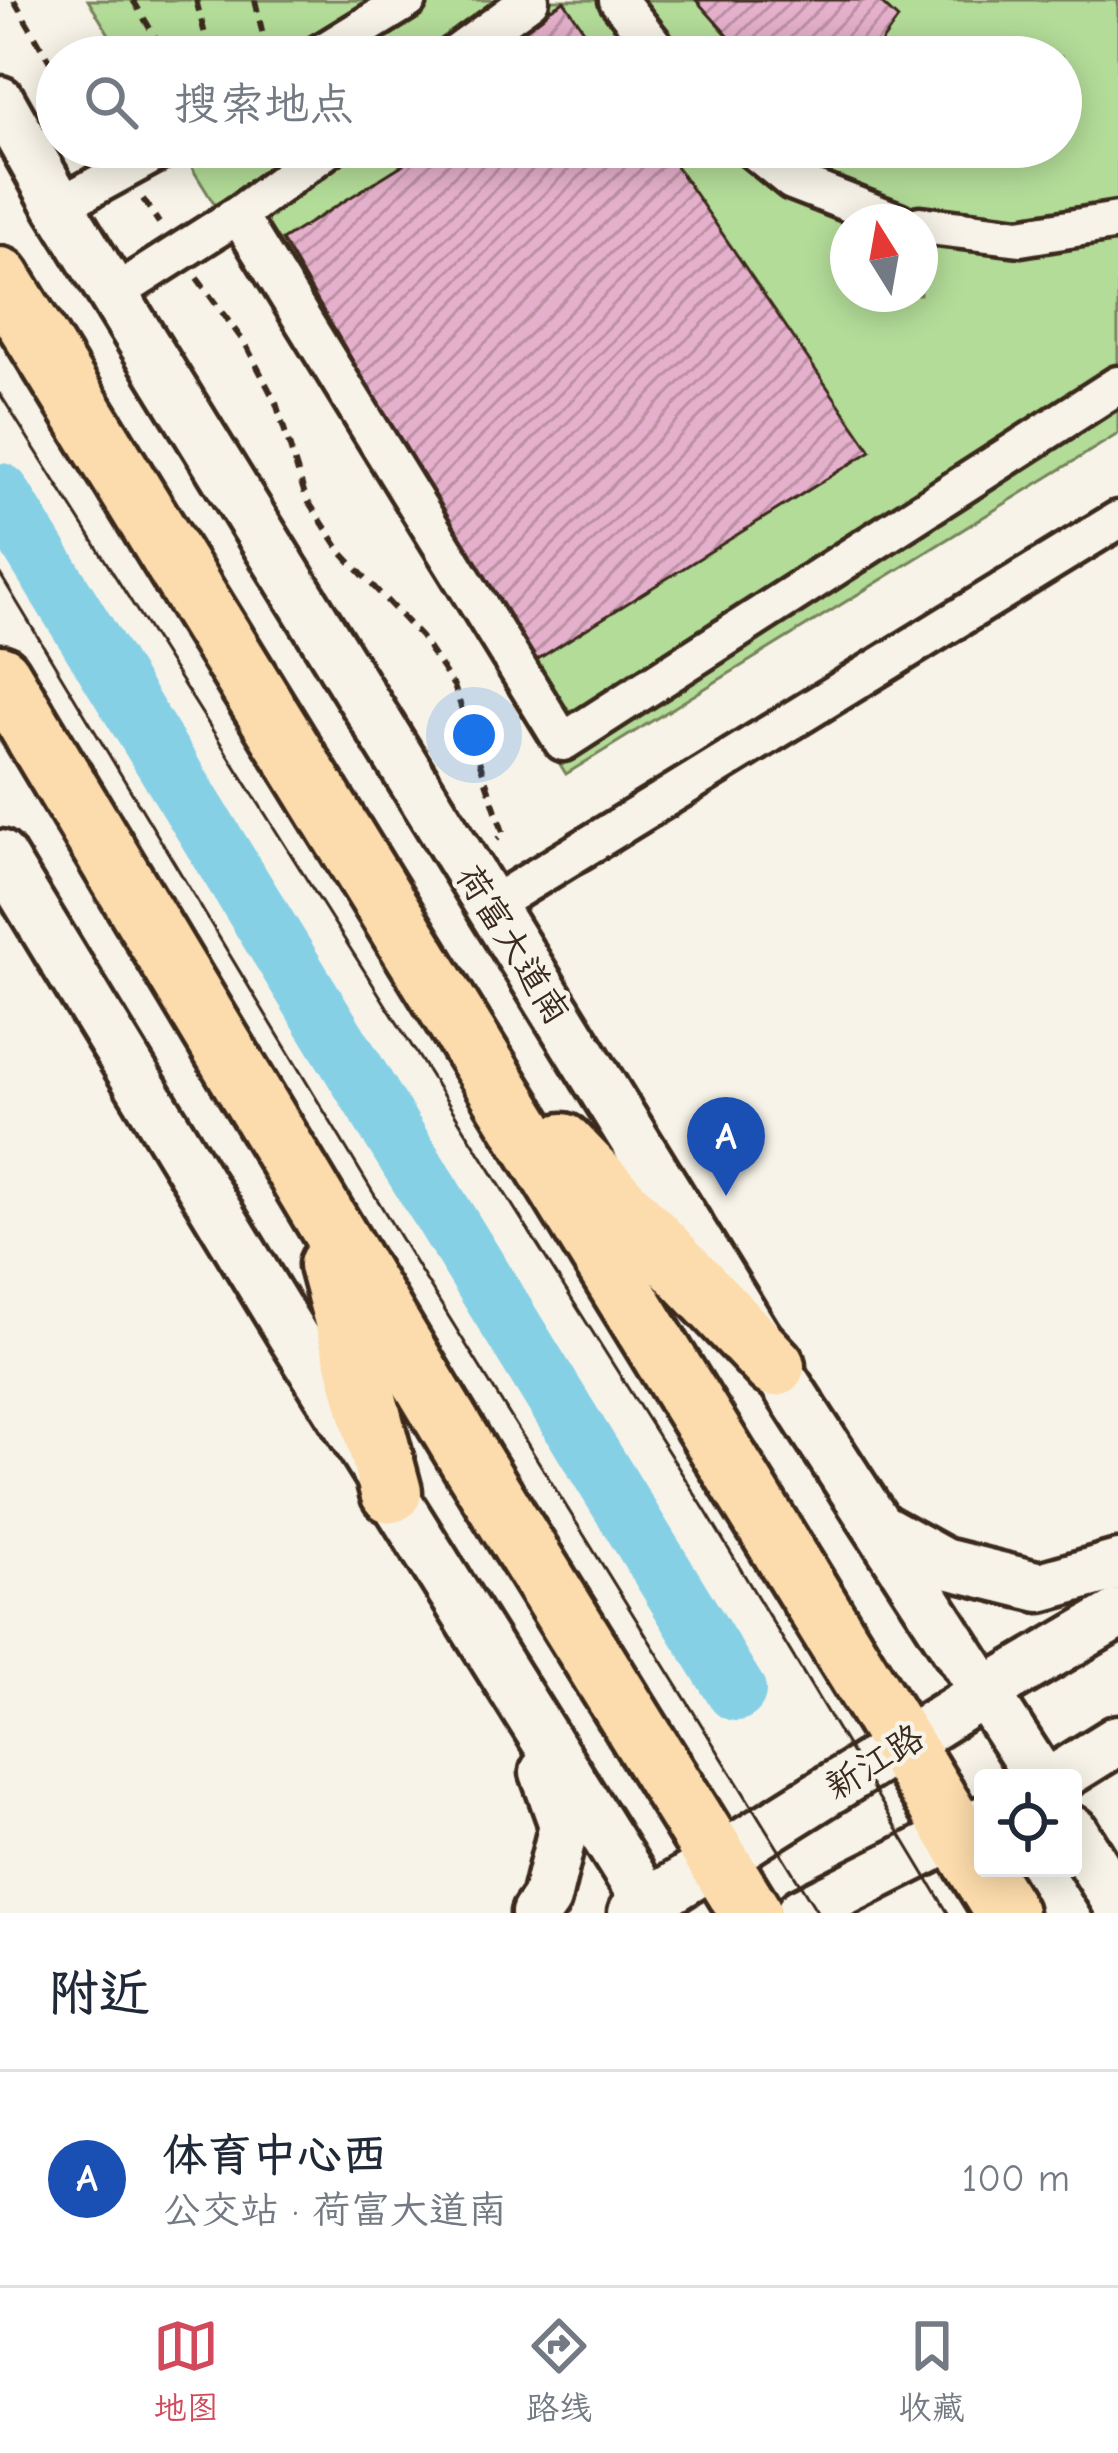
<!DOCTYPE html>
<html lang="zh">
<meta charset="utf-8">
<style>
body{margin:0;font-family:"Comic Neue","LXGW WenKai TC",sans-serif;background:#f2f2f3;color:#1f2937}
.controls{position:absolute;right:36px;bottom:36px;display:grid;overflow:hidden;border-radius:12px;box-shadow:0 6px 30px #0003}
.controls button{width:108px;height:108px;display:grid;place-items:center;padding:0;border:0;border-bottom:3px solid #e0e1e3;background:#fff;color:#1f2937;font:60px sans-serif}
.compass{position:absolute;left:830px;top:204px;width:108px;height:108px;border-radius:50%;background:#fff;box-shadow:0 6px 30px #0003;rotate:349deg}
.you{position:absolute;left:474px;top:735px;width:42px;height:42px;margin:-30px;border:9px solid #fff;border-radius:50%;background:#1a73e8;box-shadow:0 0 0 18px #1a73e833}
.badge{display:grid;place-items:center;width:78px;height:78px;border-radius:50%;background:#d1495b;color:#fff;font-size:39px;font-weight:700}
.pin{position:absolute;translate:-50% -99px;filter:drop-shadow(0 3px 6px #0008)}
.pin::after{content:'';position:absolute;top:63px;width:42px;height:36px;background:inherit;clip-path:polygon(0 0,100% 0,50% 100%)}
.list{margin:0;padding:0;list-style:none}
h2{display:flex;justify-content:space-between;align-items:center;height:156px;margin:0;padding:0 48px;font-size:51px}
h2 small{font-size:39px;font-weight:400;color:#747a83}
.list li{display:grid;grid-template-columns:78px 1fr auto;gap:36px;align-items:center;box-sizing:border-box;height:216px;padding:0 48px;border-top:3px solid #e0e1e3}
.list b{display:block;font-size:45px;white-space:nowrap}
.list p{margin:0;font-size:39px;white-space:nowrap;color:#747a83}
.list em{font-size:39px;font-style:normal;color:#747a83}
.icon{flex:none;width:66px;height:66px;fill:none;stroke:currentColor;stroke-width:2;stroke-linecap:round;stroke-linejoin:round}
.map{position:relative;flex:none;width:1118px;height:1913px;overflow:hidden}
.search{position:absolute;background:#fff;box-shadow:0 6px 30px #0003;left:36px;right:36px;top:36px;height:132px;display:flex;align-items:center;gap:30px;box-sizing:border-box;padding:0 42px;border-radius:66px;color:#747a83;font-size:45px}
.sheet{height:372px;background:#fff}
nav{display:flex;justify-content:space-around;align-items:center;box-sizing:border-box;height:168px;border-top:3px solid #e0e1e3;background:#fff;font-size:33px;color:#747a83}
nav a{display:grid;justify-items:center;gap:6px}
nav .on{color:#d1495b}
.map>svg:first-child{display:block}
</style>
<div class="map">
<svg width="1118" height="1913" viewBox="0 0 1118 1913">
<defs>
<pattern id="building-hatch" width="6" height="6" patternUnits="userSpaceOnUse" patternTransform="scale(3)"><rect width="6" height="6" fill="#e5b0cb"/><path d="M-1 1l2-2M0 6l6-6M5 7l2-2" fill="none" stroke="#bb8fa4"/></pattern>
</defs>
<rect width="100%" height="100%" fill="#f7f3e8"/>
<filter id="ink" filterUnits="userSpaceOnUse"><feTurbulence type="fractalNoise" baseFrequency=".00833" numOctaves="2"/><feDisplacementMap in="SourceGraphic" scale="24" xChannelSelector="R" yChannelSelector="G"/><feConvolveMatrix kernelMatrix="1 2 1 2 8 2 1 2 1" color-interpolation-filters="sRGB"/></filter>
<g filter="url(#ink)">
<path fill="#b3dc98" stroke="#77835b" stroke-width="3" fill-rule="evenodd" d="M88 0H1118V434L566 774 179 147H1061V57H123ZM848 222H920V294H848Z"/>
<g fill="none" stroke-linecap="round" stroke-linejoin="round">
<path stroke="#86d0e6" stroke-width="60" d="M0 493 736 1691"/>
</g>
<g fill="url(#building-hatch)" stroke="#3b2a1e" stroke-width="3">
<path d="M696 0H878L898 19 871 57H747Z"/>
<path d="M564 1 602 57H520L508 36Z"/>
<path d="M431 147H663L871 451 530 664 282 240Z"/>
</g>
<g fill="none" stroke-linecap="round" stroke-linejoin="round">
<defs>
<g id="minor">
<path d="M618 0 663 57"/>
<path d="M315 57 408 0"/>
<path d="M452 57 530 0"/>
<path d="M750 147 792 181 898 222"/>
<path d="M59 206 167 147"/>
<path d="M238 215 563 742 1118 385"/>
<path d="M920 225 1020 237 1118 221"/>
<path d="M114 294 238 215 330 147"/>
<path d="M490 906 1118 520"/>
</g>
<g id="tertiary">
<path d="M0 101 59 206 774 1366 1040 1778"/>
<path d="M0 855 294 1338 654 1913"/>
<path d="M880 1528 943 1563 1040 1587 1118 1565"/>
<path d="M1057 1778 1118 1740"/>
<path d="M1073 1831 1118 1904"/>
<path d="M536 1913 546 1899 564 1825 545 1772"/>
<path d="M633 1913 985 1692 1118 1614"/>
<path d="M801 1913 983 1821"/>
</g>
<g id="primary">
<path d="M0 278 1006 1913"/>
<path d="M0 676 471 1461 751 1913"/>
<path d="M563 1144 774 1366"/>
<path d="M330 1265 391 1492"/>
</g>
</defs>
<use href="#minor" stroke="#3b2a1e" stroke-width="45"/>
<use href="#tertiary" stroke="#3b2a1e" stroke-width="57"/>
<use href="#primary" stroke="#3b2a1e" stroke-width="69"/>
<g stroke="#3b2a1e" stroke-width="6" stroke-dasharray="12 9" stroke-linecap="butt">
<path d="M14 0 57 74"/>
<path d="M133 0 167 57"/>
<path d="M196 0 211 57"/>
<path d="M255 0 268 57"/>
<path d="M143 199 159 223"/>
<path d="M197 278 246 345 276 403 306 498 342 553 421 637 454 686 504 835 497 839"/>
</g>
<use href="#minor" stroke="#f7f3e8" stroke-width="36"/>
<use href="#tertiary" stroke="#f7f3e8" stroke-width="48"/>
<use href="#primary" stroke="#fcdcac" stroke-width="60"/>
<g stroke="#3b2a1e" stroke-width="3">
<path d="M0 394 705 1510 948 1913"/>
<path d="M0 574 418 1267 818 1913"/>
</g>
</g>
</g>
<g text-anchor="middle" stroke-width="9" stroke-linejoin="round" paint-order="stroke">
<g font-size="36" fill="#3b2a1e" stroke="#f7f3e8">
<text transform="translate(514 944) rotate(58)" y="13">荷富大道南</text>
<text transform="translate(874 1761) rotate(-32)" y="13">新江路</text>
</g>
</g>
</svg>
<div class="controls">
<button><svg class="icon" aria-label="locate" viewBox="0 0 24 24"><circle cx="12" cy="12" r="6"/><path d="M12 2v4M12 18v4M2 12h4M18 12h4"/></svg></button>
</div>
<svg class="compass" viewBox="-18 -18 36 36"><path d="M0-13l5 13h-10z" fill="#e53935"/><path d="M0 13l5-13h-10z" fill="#747a83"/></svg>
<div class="you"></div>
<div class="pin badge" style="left:726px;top:1196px;background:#1a4fb4">A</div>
<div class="search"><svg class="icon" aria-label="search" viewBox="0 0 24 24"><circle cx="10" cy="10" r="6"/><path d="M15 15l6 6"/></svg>搜索地点</div>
</div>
<section class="sheet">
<h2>附近<small></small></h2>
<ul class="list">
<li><span class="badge" style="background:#1a4fb4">A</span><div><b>体育中心西</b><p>公交站 · 荷富大道南</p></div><em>100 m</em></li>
</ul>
</section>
<nav>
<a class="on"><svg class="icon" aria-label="map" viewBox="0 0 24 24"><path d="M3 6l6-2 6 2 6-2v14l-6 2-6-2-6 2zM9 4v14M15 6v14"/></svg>地图</a>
<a><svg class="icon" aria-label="directions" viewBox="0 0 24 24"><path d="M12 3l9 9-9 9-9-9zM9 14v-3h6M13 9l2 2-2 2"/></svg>路线</a>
<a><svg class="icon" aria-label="saved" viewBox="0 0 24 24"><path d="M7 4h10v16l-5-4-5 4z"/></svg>收藏</a>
</nav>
